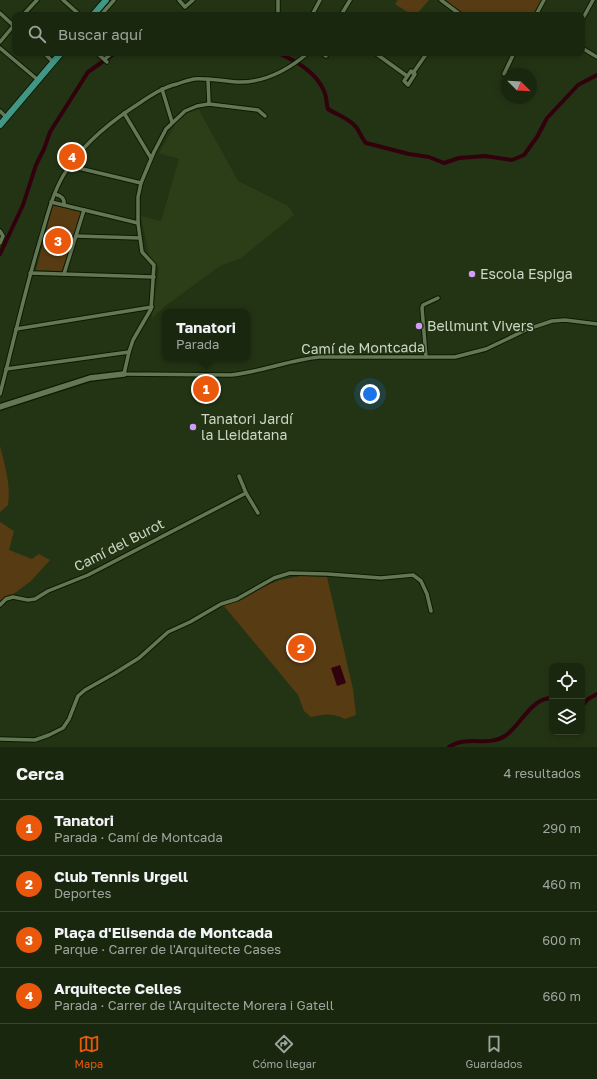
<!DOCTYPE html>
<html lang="es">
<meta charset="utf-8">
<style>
body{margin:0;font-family:"Golos Text",sans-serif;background:#27331d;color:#f1f3f6}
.controls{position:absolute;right:12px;bottom:12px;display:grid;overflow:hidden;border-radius:8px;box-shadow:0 2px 6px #0003}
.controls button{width:36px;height:36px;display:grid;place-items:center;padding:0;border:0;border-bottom:1px solid #38442f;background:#1a270f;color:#f1f3f6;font:20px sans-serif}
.compass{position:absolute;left:501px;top:68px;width:36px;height:36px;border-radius:50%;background:#1a270f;box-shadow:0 2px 6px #0003;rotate:114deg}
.you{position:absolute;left:370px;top:394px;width:14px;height:14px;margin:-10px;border:3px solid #fff;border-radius:50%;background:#1a73e8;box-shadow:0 0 0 6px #1a73e833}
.badge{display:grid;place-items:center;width:26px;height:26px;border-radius:50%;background:#ea580c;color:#fff;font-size:13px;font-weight:700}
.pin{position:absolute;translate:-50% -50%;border:2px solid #fff;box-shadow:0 1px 4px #0006}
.popup{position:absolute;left:162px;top:309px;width:88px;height:52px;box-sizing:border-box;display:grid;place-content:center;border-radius:8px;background:#1a270f;filter:drop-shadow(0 1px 3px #0005);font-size:13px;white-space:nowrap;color:#9fa59e}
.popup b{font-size:15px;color:#f1f3f6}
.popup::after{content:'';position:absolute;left:50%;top:100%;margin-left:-8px;border:8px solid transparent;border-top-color:#1a270f}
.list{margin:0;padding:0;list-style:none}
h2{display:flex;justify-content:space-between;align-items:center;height:52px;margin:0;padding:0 16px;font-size:17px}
h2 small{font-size:13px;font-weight:400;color:#9fa59e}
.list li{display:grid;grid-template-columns:26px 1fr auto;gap:12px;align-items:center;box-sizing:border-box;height:56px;padding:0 16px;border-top:1px solid #38442f}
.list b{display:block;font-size:15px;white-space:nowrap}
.list p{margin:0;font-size:13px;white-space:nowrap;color:#9fa59e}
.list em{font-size:13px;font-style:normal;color:#9fa59e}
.icon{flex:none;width:22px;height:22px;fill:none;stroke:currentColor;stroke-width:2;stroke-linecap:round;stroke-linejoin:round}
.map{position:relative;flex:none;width:597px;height:747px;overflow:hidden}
.search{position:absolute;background:#1a270f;box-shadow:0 2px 6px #0003;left:12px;right:12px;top:12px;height:44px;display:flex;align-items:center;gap:10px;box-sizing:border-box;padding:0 14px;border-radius:8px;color:#9fa59e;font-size:15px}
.sheet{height:276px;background:#1a270f}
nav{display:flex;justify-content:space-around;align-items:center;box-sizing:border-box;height:56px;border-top:1px solid #38442f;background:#1a270f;font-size:11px;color:#9fa59e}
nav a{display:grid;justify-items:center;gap:2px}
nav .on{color:#ea580c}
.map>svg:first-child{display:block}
</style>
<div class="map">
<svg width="597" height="747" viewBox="0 0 597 747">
<rect width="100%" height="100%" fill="#233414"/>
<path fill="#2b3e18" d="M196 110H199L238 181 288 206 294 215 241 258 220 266 168 304 152 318 159 268 149 256 141 216 161 221 179 159 159 153 176 123 187 113Z"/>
<g fill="#573b13">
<path d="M398 0H429L416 15H412L395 4Z"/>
<path d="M441 0H543L535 15H461Z"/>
<path d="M53 205 81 212 62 271 36 270Z"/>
<path d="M0 446C5 465 11 485 8 505L0 512Z"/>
<path d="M0 522 14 531 9 550 32 559 39 554 50 560 31 581 0 604Z"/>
<path d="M301 576 327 577 353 689 356 715 345 719C332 713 325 714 311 717L304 711 298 695 224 606 262 587 280 580Z"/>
</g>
<path fill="#31020d" d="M340 665 346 683 337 686 331 668Z"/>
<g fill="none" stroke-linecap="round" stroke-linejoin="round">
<g stroke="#31020d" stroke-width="4">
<path d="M278 53C296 61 316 72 324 91 327 97 326 104 328 109 337 115 349 118 356 127 360 132 361 138 366 143L409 154 429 157 444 163 459 158 485 156 512 160 524 155 537 137 547 118"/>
<path d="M549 116 578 85 597 75"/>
<path d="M0 254 23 205 36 165 44 149 50 132 88 72 115 53"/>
<path d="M582 706 588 699 597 694"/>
<path d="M449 747C466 735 488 747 505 736 520 726 532 697 552 698"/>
</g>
<defs>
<g id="street">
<path d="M63 0 80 15"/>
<path d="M179 0 185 7 193 0"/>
<path d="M441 0 461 15"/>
<path d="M0 13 15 27"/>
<path d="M23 15 37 0"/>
<path d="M101 15 114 0"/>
<path d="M278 15V0"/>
<path d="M312 15 320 0"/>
<path d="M341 15 350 0"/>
<path d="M536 15 544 0"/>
<path d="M582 20 593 0"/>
<path d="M0 42 15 24"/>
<path d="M0 48 38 80"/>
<path d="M582 48 597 57"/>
<path d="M44 53 53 62"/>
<path d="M97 53 107 62"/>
<path d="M321 53 326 56"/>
<path d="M375 53 407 76"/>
<path d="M105 59 112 53"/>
<path d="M411 71 415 74 408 85 404 81Z"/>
<path d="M413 73 427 53"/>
<path d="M504 74 514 53"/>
<path d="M208 79 209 104"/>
<path d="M162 89 172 122"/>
<path d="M0 111 6 117"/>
<path d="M124 113 151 158"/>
<path d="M265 116 258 110 209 104 197 106 185 111 166 129 154 152 141 183 138 197V223L142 252 154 265 151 309 133 340 129 352 124 374 231 375C261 372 289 360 319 357H455L486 349 528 329 552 321 565 320 597 324"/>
<path d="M70 166 141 183"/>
<path d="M55 194C61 196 65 198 64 205"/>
<path d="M51 202 138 223"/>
<path d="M0 231 3 236 0 243"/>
<path d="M76 236 140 238"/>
<path d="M30 273 154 277"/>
<path d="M64 274 84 210"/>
<path d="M16 329 152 307"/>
<path d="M426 357 422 308 423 305 438 298"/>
<path d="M6 369 129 352"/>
<path d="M0 394C13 344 24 294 39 244 46 221 51 197 63 176 79 148 105 126 132 108 146 99 160 88 177 84 182 82 189 80 194 79 208 78 223 81 237 82 263 83 288 70 308 53"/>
<path d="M239 476 246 493 258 513"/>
<path d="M0 605 6 599 13 597 28 600 35 599 48 591 88 575 246 493"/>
<path d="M0 739 35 740 49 735 63 728 69 719 78 696 85 690 115 673 139 658 168 632 190 622 221 604 237 599 274 578 290 573 327 574 381 578 413 575 421 581 427 594 431 611"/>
</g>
<path id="secondary" d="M0 407 90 378 124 374"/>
<g id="primary">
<path d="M93 15 106 0"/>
<path d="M0 125 61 53"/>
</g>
</defs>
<use href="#street" stroke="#0c1b00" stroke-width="5.5"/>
<use href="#secondary" stroke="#0c1b00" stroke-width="8"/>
<use href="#primary" stroke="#0c1b00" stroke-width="8"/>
<use href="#street" stroke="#647755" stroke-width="3.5"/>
<use href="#secondary" stroke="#647755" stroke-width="5.5"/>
<use href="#primary" stroke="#419686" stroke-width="6"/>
</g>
<g fill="#d59bfa" stroke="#233414" stroke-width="1.5">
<circle cx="472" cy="274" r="4"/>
<circle cx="419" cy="326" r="4"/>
<circle cx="193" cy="427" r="4"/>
</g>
<g text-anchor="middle" stroke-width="3" stroke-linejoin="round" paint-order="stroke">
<g font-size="14" fill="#ccd7c4" stroke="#233414" text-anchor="start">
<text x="480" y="279">Escola Espiga</text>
<text x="427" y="331">Bellmunt Vivers</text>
<text x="201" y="424">Tanatori Jardí<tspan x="201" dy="16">la Lleidatana</tspan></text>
</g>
<g font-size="14" fill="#ccd7c4" stroke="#233414">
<text transform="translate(363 348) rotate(-1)" y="5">Camí de Montcada</text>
<text transform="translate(119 545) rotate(-27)" y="5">Camí del Burot</text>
</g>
</g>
</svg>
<div class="controls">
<button><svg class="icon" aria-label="locate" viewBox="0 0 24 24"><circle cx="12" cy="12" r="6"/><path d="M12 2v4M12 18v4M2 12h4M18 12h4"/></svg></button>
<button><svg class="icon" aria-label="layers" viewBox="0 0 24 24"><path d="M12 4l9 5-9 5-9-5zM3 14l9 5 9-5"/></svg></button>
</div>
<svg class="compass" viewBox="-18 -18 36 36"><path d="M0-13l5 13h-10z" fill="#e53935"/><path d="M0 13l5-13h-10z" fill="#9fa59e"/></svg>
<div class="you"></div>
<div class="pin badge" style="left:206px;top:389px">1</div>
<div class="popup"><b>Tanatori</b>Parada</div>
<div class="pin badge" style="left:301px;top:648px">2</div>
<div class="pin badge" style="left:58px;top:241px">3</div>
<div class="pin badge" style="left:72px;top:157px">4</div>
<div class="search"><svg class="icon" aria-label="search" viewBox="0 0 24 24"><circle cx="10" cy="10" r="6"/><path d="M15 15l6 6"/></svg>Buscar aquí</div>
</div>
<section class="sheet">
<h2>Cerca<small>4 resultados</small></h2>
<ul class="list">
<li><span class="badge">1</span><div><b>Tanatori</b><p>Parada · Camí de Montcada</p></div><em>290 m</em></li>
<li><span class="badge">2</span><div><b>Club Tennis Urgell</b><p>Deportes</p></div><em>460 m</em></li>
<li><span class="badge">3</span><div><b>Plaça d'Elisenda de Montcada</b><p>Parque · Carrer de l'Arquitecte Cases</p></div><em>600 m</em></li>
<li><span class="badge">4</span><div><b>Arquitecte Celles</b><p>Parada · Carrer de l'Arquitecte Morera i Gatell</p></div><em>660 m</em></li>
</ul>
</section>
<nav>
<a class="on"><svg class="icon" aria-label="map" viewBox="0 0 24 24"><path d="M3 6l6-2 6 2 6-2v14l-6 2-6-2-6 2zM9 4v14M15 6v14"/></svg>Mapa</a>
<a><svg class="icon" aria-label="directions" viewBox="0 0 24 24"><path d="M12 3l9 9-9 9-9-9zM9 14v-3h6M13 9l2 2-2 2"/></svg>Cómo llegar</a>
<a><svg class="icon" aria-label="saved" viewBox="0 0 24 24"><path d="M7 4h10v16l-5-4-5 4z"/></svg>Guardados</a>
</nav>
